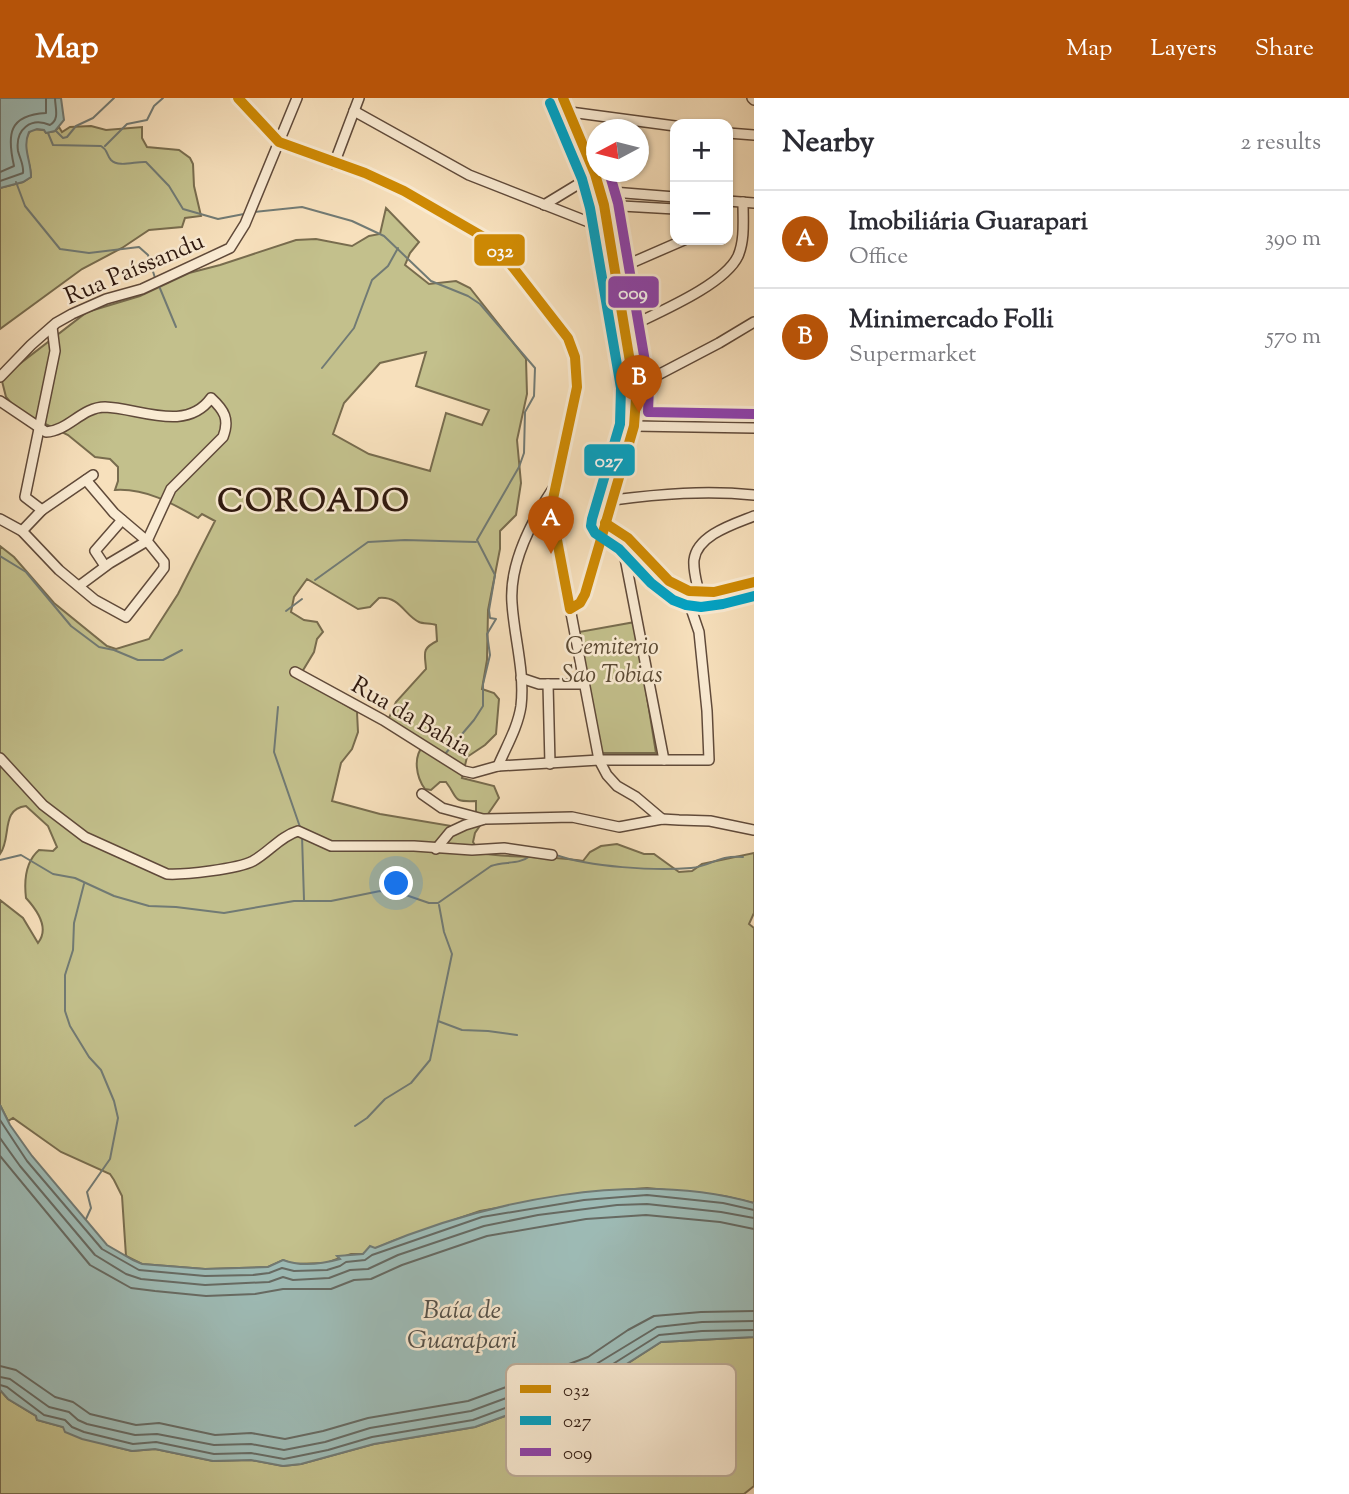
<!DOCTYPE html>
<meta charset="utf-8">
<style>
body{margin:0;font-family:"Sorts Mill Goudy",serif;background:#f2f2f3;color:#2b2b33}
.controls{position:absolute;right:21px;top:21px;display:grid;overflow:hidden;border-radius:14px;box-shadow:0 2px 5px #0004}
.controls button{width:63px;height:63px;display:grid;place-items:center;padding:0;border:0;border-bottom:2px solid #e1e1e2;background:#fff;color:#2b2b33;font:35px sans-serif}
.compass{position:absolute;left:586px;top:21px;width:63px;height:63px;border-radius:50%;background:#fff;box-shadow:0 2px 5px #0004;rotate:263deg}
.you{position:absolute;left:397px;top:786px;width:24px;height:24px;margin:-18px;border:5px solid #fff;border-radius:50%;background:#1a73e8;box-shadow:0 0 0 10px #1a73e833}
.badge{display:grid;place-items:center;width:46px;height:46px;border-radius:50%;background:#b45309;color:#fff;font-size:23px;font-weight:700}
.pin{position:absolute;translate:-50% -58px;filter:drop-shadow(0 2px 4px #0008)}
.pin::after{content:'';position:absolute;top:37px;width:24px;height:21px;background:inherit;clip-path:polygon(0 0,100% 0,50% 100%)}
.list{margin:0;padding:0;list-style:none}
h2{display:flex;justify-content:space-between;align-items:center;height:91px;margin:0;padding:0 28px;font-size:30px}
h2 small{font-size:23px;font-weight:400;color:#7c7c81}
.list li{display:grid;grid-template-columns:46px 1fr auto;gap:21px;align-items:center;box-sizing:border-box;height:98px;padding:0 28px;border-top:2px solid #e1e1e2}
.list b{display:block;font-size:26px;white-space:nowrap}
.list p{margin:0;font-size:23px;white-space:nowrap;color:#7c7c81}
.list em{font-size:23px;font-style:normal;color:#7c7c81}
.map{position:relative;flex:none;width:754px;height:1396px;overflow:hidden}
header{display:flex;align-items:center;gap:42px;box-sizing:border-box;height:98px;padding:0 35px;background:#b45309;color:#fff}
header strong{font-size:33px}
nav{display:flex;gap:38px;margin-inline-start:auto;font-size:24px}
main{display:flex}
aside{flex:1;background:#fff}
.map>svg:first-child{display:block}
</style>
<header>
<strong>Map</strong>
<nav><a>Map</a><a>Layers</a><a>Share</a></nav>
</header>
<main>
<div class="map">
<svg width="754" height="1396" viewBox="0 0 754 1396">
<rect width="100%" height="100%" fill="#f7e0bc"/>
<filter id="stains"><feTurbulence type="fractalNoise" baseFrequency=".00286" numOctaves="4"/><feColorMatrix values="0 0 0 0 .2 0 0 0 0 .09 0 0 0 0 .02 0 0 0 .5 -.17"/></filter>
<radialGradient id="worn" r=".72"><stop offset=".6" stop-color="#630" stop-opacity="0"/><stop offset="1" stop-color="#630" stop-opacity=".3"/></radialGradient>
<g fill="#c3c08c" stroke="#786c4e" stroke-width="2" fill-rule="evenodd">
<path d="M91 28 106 32 142 29V40L147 49 179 52 190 60 193 66 194 88 201 118 185 120 182 129 149 132 122 150 82 171 0 231V90L23 84 31 79C31 62 18 45 32 31L44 32 46 35 55 33 59 29 62 34 70 29Z"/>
<path d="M386 110 419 144 410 155 405 167 429 186 456 183 470 190 526 261 527 296 517 342 521 385 516 417 500 433V451L488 512 487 562 482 591 494 595 499 601 496 636 485 647 467 659 462 680 494 688 499 700 475 735 473 744 480 755C514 761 549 757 583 763L590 754 601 748 617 746 644 756H654L679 774 692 773 702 766 754 755V815L749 826 754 830V1105L724 1098 647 1090 583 1095 480 1113 393 1143 363 1156H351L326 1165 293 1166 283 1162 268 1169 205 1171 142 1166 126 1158 122 1098 114 1082 110 1076 61 1054 13 1020 8 1023 0 1007V802L23 820 38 845C50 830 37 812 26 800 24 783 25 764 39 752L53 753 57 749 48 728 26 708C0 711 12 740 0 756V448L14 459 54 505 107 548 116 551 149 541 178 496 215 423 202 416 198 420C172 405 145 390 115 392L118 383V369L110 361 95 359 68 337 17 312 6 299 2 283 4 278 87 214 140 198 189 175 220 167 296 142 316 141 352 148 369 138 380 136ZM426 254 416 288 489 312 482 327 446 315 430 373 369 356 333 336 344 305 380 265ZM307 481 358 511 370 509 379 500C400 498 405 518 419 524 423 526 431 525 436 527L437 543C421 551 425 555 426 571L396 604 389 620H382L423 648C413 659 416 679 425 691L431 692 440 684H446C459 701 451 704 476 703V719L457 729 380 716 332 703 341 665 352 651 358 634 357 614 299 579 314 554 317 541 323 534 317 524 304 522 291 514 294 499Z"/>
<path d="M635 524 656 655H600L579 534Z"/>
<path d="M754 1239V1388L744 1396H0V1292L8 1301 36 1318 37 1322 63 1329 108 1347 132 1353 155 1351 213 1363 251 1362 283 1368 301 1366 374 1346 475 1329 600 1283 661 1244Z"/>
</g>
<g fill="#9ebcb7" stroke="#717a74" stroke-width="2">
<path d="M0 0H61L64 22 55 33 46 35 44 32 37 31 29 34C22 50 31 62 31 79L23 84 0 90Z"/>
<path d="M0 1007 10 1027 32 1058 107 1147 133 1162 142 1166 205 1171 268 1169 283 1162C301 1169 322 1166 340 1161L337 1158 363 1156 370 1148 375 1150C487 1103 634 1071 754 1105V1239L661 1244 600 1283 475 1329 374 1346 301 1366 283 1368 251 1362 213 1363 155 1351 132 1353 82 1341 65 1334 63 1329 37 1322 36 1318 8 1301 0 1292Z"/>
</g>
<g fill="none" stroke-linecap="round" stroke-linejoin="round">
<g stroke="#666a63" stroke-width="2">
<path d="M0 74 14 68C7 37 8 17 46 15V0"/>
<path d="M0 83 23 75C24 67 20 61 18 53 15 31 31 19 50 27 60 21 55 10 55 0"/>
<path d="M0 1022 27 1063 102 1151 139 1172 205 1178 253 1177 269 1175 282 1170 294 1173 327 1172 340 1168 346 1164 365 1162 372 1157 482 1119 584 1102 647 1097 723 1105 754 1112"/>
<path d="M0 1040 20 1068 95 1157 126 1176 141 1181 205 1187 269 1184 283 1179 293 1182 329 1180 350 1172 368 1171 398 1157 484 1128 538 1117 617 1107 647 1106 721 1114 754 1120"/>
<path d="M0 1058 90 1167 131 1190 155 1193 206 1198 255 1196 283 1191H331L354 1182 371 1181 402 1167 487 1138 586 1121 646 1117 720 1124 754 1131"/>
<path d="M0 1268 16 1272 55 1299 73 1304 90 1316 136 1327 159 1325 215 1337 251 1335 285 1341 323 1333 368 1320 468 1303 588 1259 628 1232 654 1218 701 1214 754 1213"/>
<path d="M0 1279 10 1281 49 1309 69 1314 78 1322 87 1326 135 1337 157 1336 214 1347 251 1346 284 1352 325 1344 370 1330 471 1313 593 1268 657 1229 702 1224 754 1223"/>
<path d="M0 1287 7 1289 44 1317 65 1322 72 1329 84 1334 133 1346 156 1344 214 1356 251 1355 284 1361 328 1352 372 1339 473 1322 597 1276 659 1237 702 1233 754 1232"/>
</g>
<g stroke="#717a74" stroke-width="2">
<path d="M56 33 63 40 67 39 76 28 93 20 114 0"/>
<path d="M48 35 53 47 101 48C108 52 106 56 111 62 119 70 136 63 146 64L169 88 183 111 218 121 244 116"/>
<path d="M105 48 127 26 147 22 154 8 163 0"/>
<path d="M16 84 25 108 60 151 89 155 139 149 148 157 155 180"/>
<path d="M253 114 302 109 352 123 384 138 431 183 468 198 480 206 535 270 534 298 525 314 524 355 519 369 477 442 495 477 489 512 490 520 496 521 487 536 490 557 483 586V608L474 622 445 656"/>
<path d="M159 188 176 229"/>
<path d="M322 270 354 230 372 182 388 168 398 150"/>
<path d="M0 458 26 474 71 528 99 549 114 552 138 562H163L182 552"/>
<path d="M315 482 368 444 405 442 476 444"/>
<path d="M286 513 302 501"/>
<path d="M278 609 274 654 300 729"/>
<path d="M302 738 304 802"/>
<path d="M556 757C590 769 654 773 691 770 712 768 717 757 743 759"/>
<path d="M0 762 21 757 53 776 75 780 114 798 149 808 176 809 224 815 294 803H331L380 793 400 795 429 805H438L491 768C504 763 519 767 530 758"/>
<path d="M84 786 74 825 73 852 65 877V913L70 928 89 959 101 972 114 1003 118 1020 110 1061 87 1094 91 1110 86 1121"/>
<path d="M438 923 462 932 488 933 517 937"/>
<path d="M355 1028 367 1020 385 1001 411 985 430 962 452 856 444 834 439 807"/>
</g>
<defs>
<g id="minor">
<path d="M238 0 279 44 365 75 404 93 494 145 568 240 575 259 577 289 553 401 554 426 599 662 607 677 617 688 636 699 662 721"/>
<path d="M563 0 595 76 604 107 636 300 634 328 585 496 580 505 570 511"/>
<path d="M752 0 754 2"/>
<path d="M354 13 469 77 609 132"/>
<path d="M570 14 675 28"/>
<path d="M728 35 754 37"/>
<path d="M334 66 359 0"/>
<path d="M600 93 675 99"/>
<path d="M728 103 754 105"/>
<path d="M544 107 595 76"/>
<path d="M604 107 675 111"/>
<path d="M615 172 684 142"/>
<path d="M625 231C654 216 724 188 738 158 745 142 743 122 743 104"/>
<path d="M0 279 31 247 56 225 72 216 106 201 142 191 230 150 245 126 297 0"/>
<path d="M635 289 719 245 754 224"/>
<path d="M0 303 46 334C68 333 82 309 105 309 139 310 186 335 211 300 224 312 230 321 223 339L171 391 147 443 110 465 79 488"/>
<path d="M634 328 754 330"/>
<path d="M613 402C660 396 706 392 754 397"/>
<path d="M42 412 25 399 55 253 52 229"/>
<path d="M0 421 22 433 59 472 95 502 126 519 158 478 164 470V464L147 443 114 415 86 382"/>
<path d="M605 425C613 430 621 434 628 440 650 459 669 495 700 495 718 495 737 488 754 484"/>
<path d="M22 433 42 412 93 377"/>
<path d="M620 434 664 662"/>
<path d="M105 468 95 453 122 422"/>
<path d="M699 495C697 485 693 473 694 462 697 437 734 426 754 418"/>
<path d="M295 574 383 622 464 673 473 675 498 668 599 662H709L707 613 699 534 685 493"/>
<path d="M521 580 539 586H583"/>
<path d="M548 586 550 666"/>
<path d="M0 660 43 707 85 739 167 776C184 777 238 771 253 763 269 754 281 738 298 733L331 748H414L472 752 504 750 552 757"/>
<path d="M498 668C506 649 518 629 521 608 525 573 514 539 512 505 509 465 532 422 554 389"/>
<path d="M422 696 442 710 483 721"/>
<path d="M436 751 450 734 465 727 485 721 572 719 619 729 662 721 679 722 710 723 754 732"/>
</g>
</defs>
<use href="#minor" stroke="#604a3a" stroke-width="12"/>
<use href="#minor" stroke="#faebd3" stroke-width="9"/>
<defs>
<g id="bus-1">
<path d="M238 0 279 44 365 75 404 93 494 145 568 240 575 259 577 289 553 401 554 426 570 511 580 505 585 496 634 328 636 300 604 107 595 76 563 0"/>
<path d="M605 425 628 440 669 483 689 493 714 494 754 484"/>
</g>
<path id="bus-2" d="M550 5 582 81 590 110 621 290 620 326 592 421 591 428 595 435 619 451 651 485 673 502 686 507 701 509 723 506 754 498"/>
<path id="bus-3" d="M609 74 618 105 649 287 648 314 754 316"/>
</defs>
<use href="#bus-1" stroke="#faebd3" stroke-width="16"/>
<use href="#bus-2" stroke="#faebd3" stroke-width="16"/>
<use href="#bus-3" stroke="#faebd3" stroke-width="16"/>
<use href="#bus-1" stroke="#cf8a03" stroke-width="10"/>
<use href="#bus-2" stroke="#02a2c4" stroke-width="10"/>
<use href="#bus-3" stroke="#8e44ad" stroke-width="10"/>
</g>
<g text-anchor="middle" stroke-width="5" stroke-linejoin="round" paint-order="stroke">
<g font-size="24" fill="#2e180f" stroke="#faebd3">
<text transform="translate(134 170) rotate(-23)" y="8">Rua Paíssandu</text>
<text transform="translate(412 618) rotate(30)" y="8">Rua da Bahia</text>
</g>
<g font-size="24" font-style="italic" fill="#5b4a34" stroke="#faebd3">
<text x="612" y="556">Cemiterio<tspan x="612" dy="28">Sao Tobias</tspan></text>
</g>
<g font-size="26" font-style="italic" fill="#55514a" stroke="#faebd3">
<text x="462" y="1220">Baía de<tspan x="462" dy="30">Guarapari</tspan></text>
</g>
<g font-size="32" font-weight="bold" letter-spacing="2" fill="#2e180f" stroke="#faebd3">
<text x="314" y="413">COROADO</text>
</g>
</g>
<rect x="506" y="1266" width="230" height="112" rx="10" fill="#faebd3" stroke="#bdac98" stroke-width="2"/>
<rect x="520" y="1287" width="31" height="8" fill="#cf8a03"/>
<rect x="520" y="1318" width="31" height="9" fill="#02a2c4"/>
<rect x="520" y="1350" width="31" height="8" fill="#8e44ad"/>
<g font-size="19" fill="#2e180f">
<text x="563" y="1298">032</text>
<text x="563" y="1329">027</text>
<text x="563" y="1361">009</text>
</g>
<g stroke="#faebd3" stroke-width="2.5">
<rect x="473" y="135" width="53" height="34" rx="7" fill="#cf8a03"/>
<rect x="607" y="177" width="53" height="34" rx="7" fill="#8e44ad"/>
<rect x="583" y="345" width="53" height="34" rx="7" fill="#02a2c4"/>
</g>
<g font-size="19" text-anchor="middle" font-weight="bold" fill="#fff">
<text x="500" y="159">032</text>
<text x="633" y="201">009</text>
<text x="609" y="369">027</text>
</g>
<rect width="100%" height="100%" filter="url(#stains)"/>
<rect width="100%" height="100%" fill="url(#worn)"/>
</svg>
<div class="controls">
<button>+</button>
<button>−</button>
</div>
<svg class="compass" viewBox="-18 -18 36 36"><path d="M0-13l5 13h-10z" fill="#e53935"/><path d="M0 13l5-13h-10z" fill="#7c7c81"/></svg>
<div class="you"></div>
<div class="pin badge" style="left:551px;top:456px">A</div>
<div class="pin badge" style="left:639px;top:315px">B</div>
</div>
<aside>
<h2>Nearby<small>2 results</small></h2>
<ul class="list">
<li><span class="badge">A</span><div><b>Imobiliária Guarapari</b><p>Office</p></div><em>390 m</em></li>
<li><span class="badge">B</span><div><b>Minimercado Folli</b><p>Supermarket</p></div><em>570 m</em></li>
</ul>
</aside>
</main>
